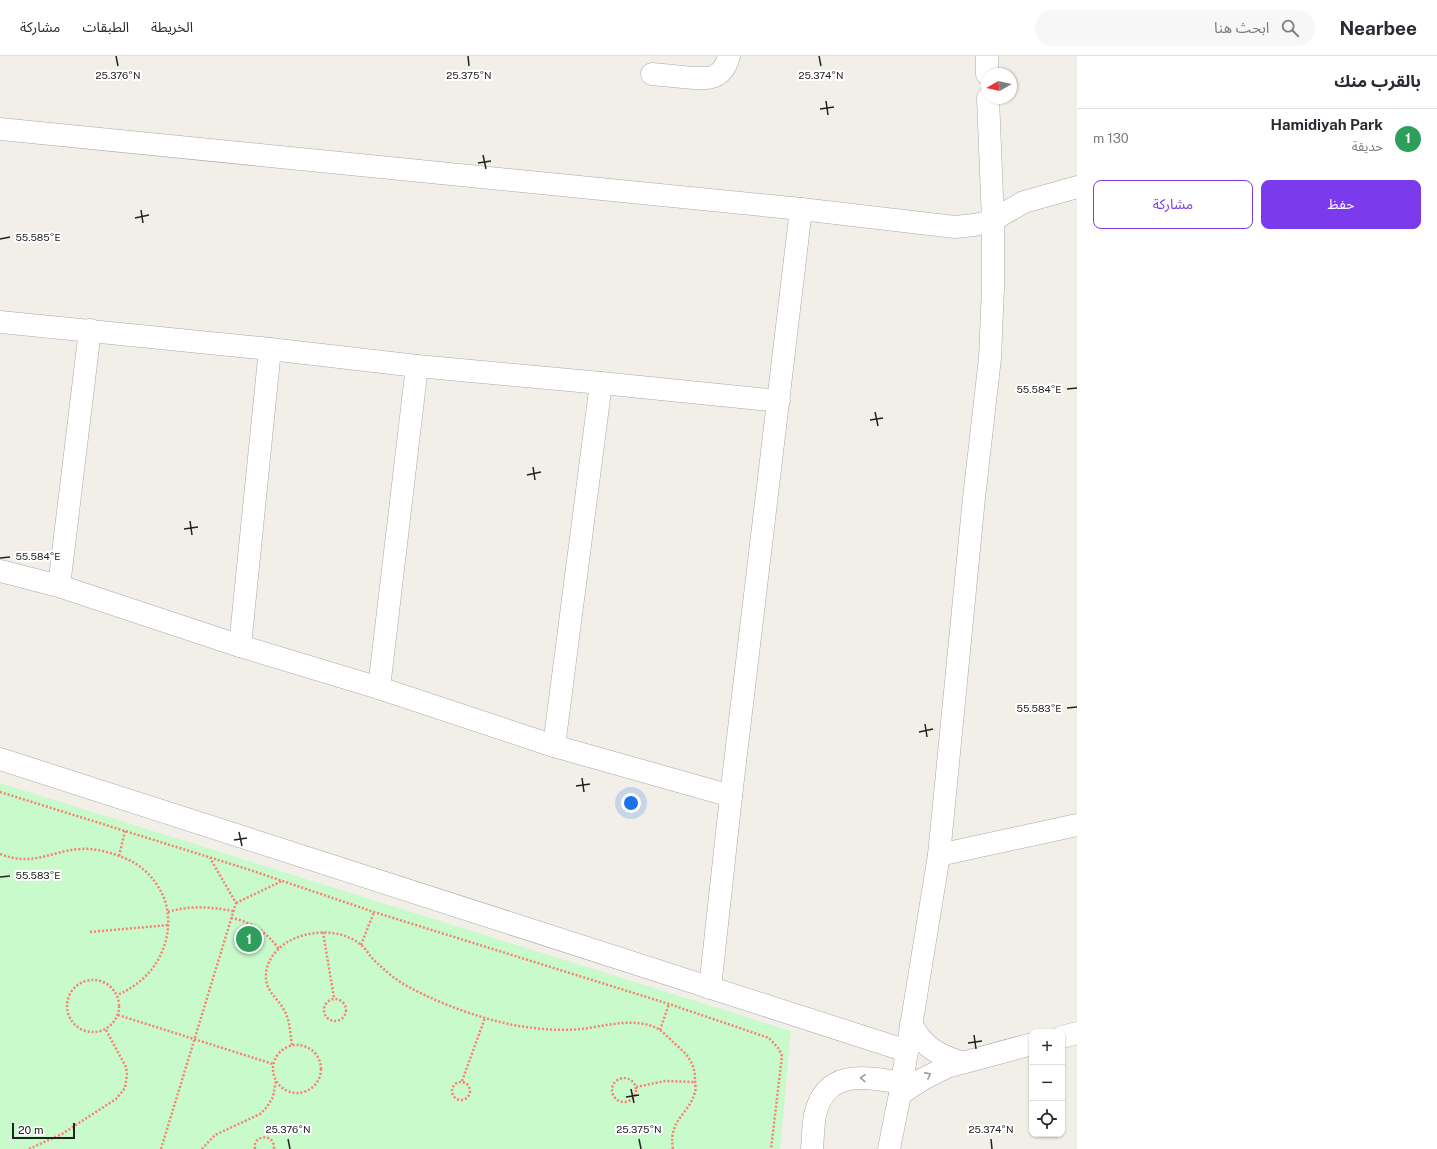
<!DOCTYPE html>
<html lang="ar">
<meta charset="utf-8">
<style>
body{margin:0;font-family:"Public Sans","Noto Sans Arabic",sans-serif;background:#f7f7f7;color:#2b2b33;direction:rtl}
.controls{position:absolute;right:12px;bottom:12px;display:grid;overflow:hidden;border-radius:8px;box-shadow:0 1px 3px #0004}
.controls button{width:36px;height:36px;display:grid;place-items:center;padding:0;border:0;border-bottom:1px solid #e1e1e2;background:#fff;color:#2b2b33;font:20px sans-serif}
.compass{position:absolute;left:981px;top:12px;width:36px;height:36px;border-radius:50%;background:#fff;box-shadow:0 1px 3px #0004;rotate:261deg}
.scale{position:absolute;left:12px;bottom:10px;width:63px;box-sizing:border-box;padding-left:4px;border:2px solid #222;border-top:0;font-size:11px;line-height:14px;white-space:nowrap;color:#222;-webkit-text-stroke:3px #fff;paint-order:stroke}
.you{position:absolute;left:631px;top:747px;width:14px;height:14px;margin:-10px;border:3px solid #fff;border-radius:50%;background:#1a73e8;box-shadow:0 0 0 6px #1a73e833}
.badge{display:grid;place-items:center;width:26px;height:26px;border-radius:50%;background:#7c3aed;color:#fff;font-size:13px;font-weight:700}
.pin{position:absolute;translate:-50% -50%;border:2px solid #fff;box-shadow:0 1px 4px #0006}
.list{margin:0;padding:0;list-style:none}
h2{display:flex;justify-content:space-between;align-items:center;height:52px;margin:0;padding:0 16px;font-size:17px}
h2 small{font-size:13px;font-weight:400;color:#7c7c81}
.list li{display:grid;grid-template-columns:26px 1fr auto;gap:12px;align-items:center;box-sizing:border-box;height:60px;padding:0 16px;border-top:1px solid #e1e1e2}
.list b{display:block;font-size:15px;white-space:nowrap}
.list p{margin:0;font-size:13px;white-space:nowrap;color:#7c7c81}
.list em{font-size:13px;font-style:normal;color:#7c7c81}
.actions{display:flex;gap:8px;padding:12px 16px}
.actions a{flex:1;padding:9px 0;border:1px solid #7c3aed;border-radius:8px;text-align:center;font-size:14px;color:#7c3aed}
.actions .main{background:#7c3aed;color:#fff}
.icon{flex:none;width:22px;height:22px;fill:none;stroke:currentColor;stroke-width:2;stroke-linecap:round;stroke-linejoin:round}
.map{position:relative;flex:none;width:1077px;height:1093px;overflow:hidden;direction:ltr}
header{display:flex;align-items:center;gap:24px;box-sizing:border-box;height:56px;padding:0 20px;background:#fff;border-bottom:1px solid #e1e1e2}
header strong{font-size:19px}
nav{display:flex;gap:22px;margin-inline-start:auto;font-size:14px}
.search{width:280px;height:36px;background:#f7f7f7;display:flex;align-items:center;gap:10px;box-sizing:border-box;padding:0 14px;border-radius:22px;color:#7c7c81;font-size:15px}
main{display:flex}
aside{flex:1;background:#fff}
.map>svg:first-child{display:block}
</style>
<header>
<strong>Nearbee</strong>
<div class="search"><svg class="icon" aria-label="search" viewBox="0 0 24 24"><circle cx="10" cy="10" r="6"/><path d="M15 15l6 6"/></svg>ابحث هنا</div>
<nav><a>الخريطة</a><a>الطبقات</a><a>مشاركة</a></nav>
</header>
<main>
<aside>
<h2>بالقرب منك<small></small></h2>
<ul class="list">
<li><span class="badge" style="background:#2e9e5b">1</span><div><b>Hamidiyah Park</b><p>حديقة</p></div><em>130 m</em></li>
</ul>
<div class="actions"><a class="main">حفظ</a><a>مشاركة</a></div>
</aside>
<div class="map">
<svg width="1077" height="1093" viewBox="0 0 1077 1093">
<rect width="100%" height="100%" fill="#f2efe9"/>
<path fill="#c8facc" d="M0 727 791 975 780 1093H0Z"/>
<g fill="none" stroke-linecap="round" stroke-linejoin="round">
<defs>
<g id="minor">
<path d="M987 0V18"/>
<path d="M652 18C662 19 673 20 683 21 706 23 722 26 729 0"/>
<path d="M0 73 801 153 955 171 974 169 993 165 1003 158 1024 146 1077 131"/>
<path d="M0 266 270 293 417 310 601 327 779 345"/>
<path d="M0 515 59 530 240 590 379 632 554 690 731 740"/>
<path d="M59 530 90 274"/>
<path d="M240 590 270 293"/>
<path d="M379 632 417 310"/>
<path d="M554 690 601 327"/>
<path d="M0 703 907 995"/>
<path d="M939 799 1077 769"/>
<path d="M710 932 731 740 801 153"/>
<path d="M911 968C923 990 936 998 960 1006"/>
<path d="M1062 981 1077 977"/>
<path d="M900 1038 923 1023 947 1011 1032 988"/>
<path d="M812 1093C813 1082 813 1070 815 1059 826 1012 866 1021 902 1027"/>
<path d="M889 1093 900 1038 939 799 974 442 990 302 993 232V165L988 42"/>
</g>
</defs>
<use href="#minor" stroke="#a9a9a9" stroke-width="23"/>
<g stroke="#fa8072" stroke-width="2.5" stroke-dasharray="2 2" stroke-linecap="butt">
<path d="M0 736 247 813 374 856 669 948 769 982 779 993 782 1000 771 1093"/>
<path d="M0 798C33 811 50 795 80 793 95 792 108 796 122 801 138 807 150 817 159 832 170 850 171 873 163 893 155 915 138 930 117 939"/>
<path d="M119 800 125 775"/>
<path d="M236 847 282 825"/>
<path d="M168 856C190 849 211 851 233 855"/>
<path d="M231 862C253 866 266 876 279 893"/>
<path d="M90 876 169 869"/>
<path d="M323 876 334 942"/>
<path d="M361 889 374 856"/>
<circle cx="93" cy="950" r="26"/>
<circle cx="335" cy="954" r="11"/>
<path d="M118 959 273 1008"/>
<path d="M660 974 669 948"/>
<circle cx="297" cy="1013" r="24"/>
<path d="M292 989C290 977 290 964 284 954 277 941 265 935 266 919 266 905 277 892 289 885 310 874 341 872 361 889 365 892 368 897 371 901 382 912 394 923 407 930 440 948 476 961 513 969 535 973 559 975 582 973 605 970 638 960 660 974 664 977 668 981 672 985 677 990 684 995 688 1001 693 1008 695 1015 695 1023 695 1027 696 1032 695 1036 689 1059 668 1063 673 1093"/>
<circle cx="624" cy="1034" r="12"/>
<path d="M462 1025 485 962"/>
<circle cx="461" cy="1035" r="9"/>
<path d="M636 1031 665 1025 695 1026"/>
<path d="M29 1093 62 1078 116 1043 125 1032 127 1018 126 1011 106 974"/>
<path d="M161 1093 236 847 210 802"/>
<path d="M202 1093 215 1079 260 1058 267 1051 273 1041 276 1024"/>
<path d="M255 1093C252 1079 275 1076 274 1093"/>
</g>
<use href="#minor" stroke="#fff" stroke-width="22"/>
</g>
<defs><path id="oneway-chevron" d="M-2-3.5L2.5 0L-2 3.5" fill="none" stroke-width="1.6" stroke-linecap="round" stroke-linejoin="round"/></defs>
<g stroke="#9c9c9c">
<use href="#oneway-chevron" transform="translate(928 1019) rotate(-28)"/>
<use href="#oneway-chevron" transform="translate(863 1022) rotate(-178)"/>
</g>
<path fill="none" stroke="#222" stroke-width="1.5" d="M116 0 118 10M468 0 469 10M819 0 821 10M826 45 828 59M820 53 834 51M483 99 486 113M478 107 491 105M141 154 143 167M135 162 149 159M0 183 10 181M1067 333 1077 332M875 356 878 370M870 364 883 362M533 411 535 424M527 419 541 416M190 465 192 479M184 473 198 471M0 502 10 501M1067 652 1077 651M925 668 927 681M919 676 933 673M582 722 584 736M576 730 590 728M239 776 242 790M234 784 247 782M0 821 10 820M974 979 976 993M968 987 982 985M631 1033 634 1047M626 1041 639 1039M288 1083 290 1093M639 1083 641 1093M991 1083 992 1093"/>
<g font-size="10" text-anchor="middle" fill="#222" stroke="#fff" stroke-width="4" stroke-linejoin="round" paint-order="stroke">
<text x="118" y="23">25.376°N</text>
<text x="469" y="23">25.375°N</text>
<text x="821" y="23">25.374°N</text>
<text x="38" y="185">55.585°E</text>
<text x="1039" y="337">55.584°E</text>
<text x="38" y="504">55.584°E</text>
<text x="1039" y="656">55.583°E</text>
<text x="38" y="823">55.583°E</text>
<text x="288" y="1077">25.376°N</text>
<text x="639" y="1077">25.375°N</text>
<text x="991" y="1077">25.374°N</text>
</g>
</svg>
<div class="controls">
<button>+</button>
<button>−</button>
<button><svg class="icon" aria-label="locate" viewBox="0 0 24 24"><circle cx="12" cy="12" r="6"/><path d="M12 2v4M12 18v4M2 12h4M18 12h4"/></svg></button>
</div>
<svg class="compass" viewBox="-18 -18 36 36"><path d="M0-13l5 13h-10z" fill="#e53935"/><path d="M0 13l5-13h-10z" fill="#7c7c81"/></svg>
<div class="scale">20 m</div>
<div class="you"></div>
<div class="pin badge" style="left:249px;top:883px;background:#2e9e5b">1</div>
</div>
</main>
